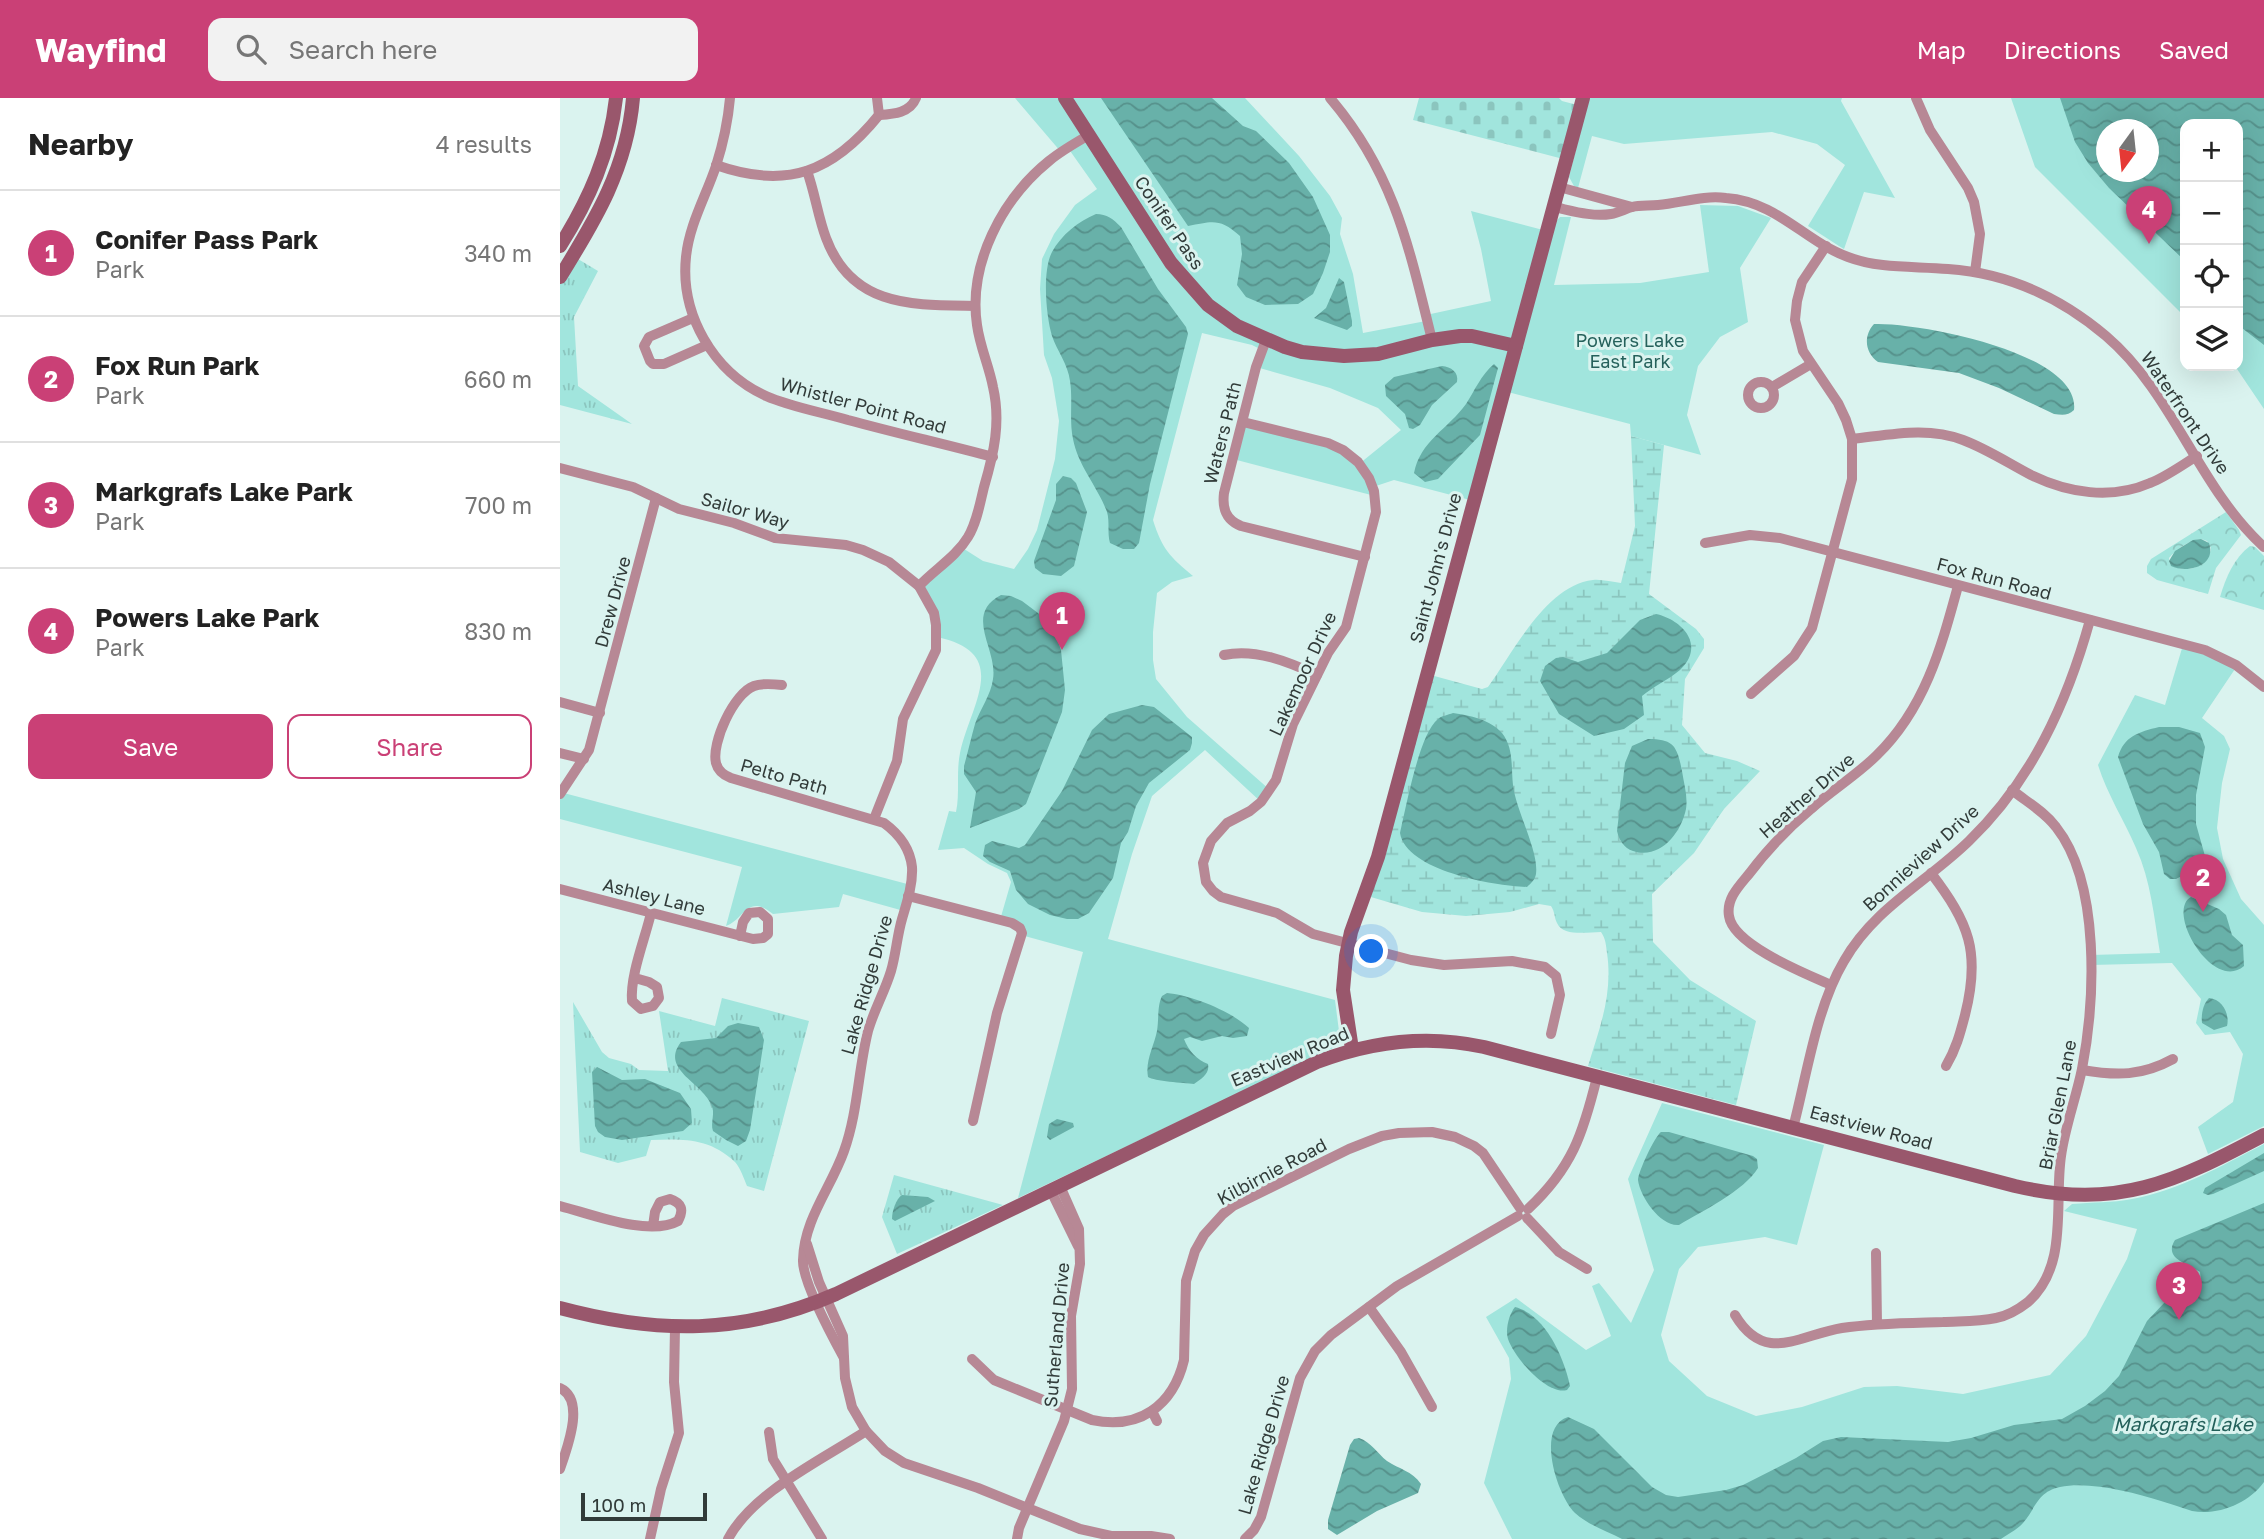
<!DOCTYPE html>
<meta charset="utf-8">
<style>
body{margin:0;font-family:"Golos Text",sans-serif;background:#f2f2f2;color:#222}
.controls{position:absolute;right:21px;top:21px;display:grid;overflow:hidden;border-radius:14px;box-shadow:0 7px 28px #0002}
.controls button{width:63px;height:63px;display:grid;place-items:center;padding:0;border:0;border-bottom:2px solid #e0e0e0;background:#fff;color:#222;font:35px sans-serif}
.compass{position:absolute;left:1536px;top:21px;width:63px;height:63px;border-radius:50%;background:#fff;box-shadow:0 7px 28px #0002;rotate:195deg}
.scale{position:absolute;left:21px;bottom:18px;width:126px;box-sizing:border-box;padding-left:7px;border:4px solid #313b39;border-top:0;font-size:19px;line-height:24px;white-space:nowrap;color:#313b39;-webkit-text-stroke:5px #daf3ef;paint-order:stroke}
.you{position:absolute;left:812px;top:854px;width:24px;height:24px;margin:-18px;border:5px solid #fff;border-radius:50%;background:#1a73e8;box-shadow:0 0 0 10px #1a73e833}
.badge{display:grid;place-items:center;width:46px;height:46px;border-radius:50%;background:#ca4076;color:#fff;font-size:23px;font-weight:700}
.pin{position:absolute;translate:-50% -58px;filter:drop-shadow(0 2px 4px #0008)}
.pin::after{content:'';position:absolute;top:37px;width:24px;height:21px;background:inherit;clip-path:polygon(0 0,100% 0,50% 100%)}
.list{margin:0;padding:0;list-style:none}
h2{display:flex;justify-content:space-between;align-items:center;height:91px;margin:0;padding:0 28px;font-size:30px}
h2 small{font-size:23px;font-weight:400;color:#767676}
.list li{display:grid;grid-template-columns:46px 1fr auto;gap:21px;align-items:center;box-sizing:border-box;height:126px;padding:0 28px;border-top:2px solid #e0e0e0}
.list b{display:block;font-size:26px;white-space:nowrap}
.list p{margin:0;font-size:23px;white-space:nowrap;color:#767676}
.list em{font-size:23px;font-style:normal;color:#767676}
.actions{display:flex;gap:14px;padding:21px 28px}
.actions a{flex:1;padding:16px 0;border:2px solid #ca4076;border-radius:14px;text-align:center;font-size:24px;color:#ca4076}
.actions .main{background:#ca4076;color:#fff}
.icon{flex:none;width:38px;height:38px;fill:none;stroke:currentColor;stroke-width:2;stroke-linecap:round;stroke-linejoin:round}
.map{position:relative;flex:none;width:1704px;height:1441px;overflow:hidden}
header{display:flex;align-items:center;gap:42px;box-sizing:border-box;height:98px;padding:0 35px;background:#ca4076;color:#fff}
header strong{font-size:33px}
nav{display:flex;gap:38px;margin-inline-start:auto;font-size:24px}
.search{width:490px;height:63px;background:#f2f2f2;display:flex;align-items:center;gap:18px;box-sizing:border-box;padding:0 24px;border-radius:14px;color:#767676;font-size:26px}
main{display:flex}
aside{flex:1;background:#fff}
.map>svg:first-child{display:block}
</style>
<header>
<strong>Wayfind</strong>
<div class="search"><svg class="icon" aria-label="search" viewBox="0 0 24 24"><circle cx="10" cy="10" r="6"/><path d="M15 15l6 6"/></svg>Search here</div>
<nav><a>Map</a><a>Directions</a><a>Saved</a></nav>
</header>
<main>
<aside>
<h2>Nearby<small>4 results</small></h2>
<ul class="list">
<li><span class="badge">1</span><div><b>Conifer Pass Park</b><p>Park</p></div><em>340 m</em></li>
<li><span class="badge">2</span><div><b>Fox Run Park</b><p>Park</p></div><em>660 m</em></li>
<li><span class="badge">3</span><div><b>Markgrafs Lake Park</b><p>Park</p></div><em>700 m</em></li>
<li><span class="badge">4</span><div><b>Powers Lake Park</b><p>Park</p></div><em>830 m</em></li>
</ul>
<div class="actions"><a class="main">Save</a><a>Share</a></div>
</aside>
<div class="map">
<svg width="1704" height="1441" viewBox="0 0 1704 1441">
<defs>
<pattern id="grass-tufts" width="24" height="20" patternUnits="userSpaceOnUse" patternTransform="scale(1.75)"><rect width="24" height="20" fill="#a1e5dd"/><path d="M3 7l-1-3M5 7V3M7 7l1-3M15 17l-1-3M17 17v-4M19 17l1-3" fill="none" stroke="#8bc5be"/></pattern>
<pattern id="forest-crowns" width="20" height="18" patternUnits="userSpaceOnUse" patternTransform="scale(1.75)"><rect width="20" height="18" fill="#a1e5dd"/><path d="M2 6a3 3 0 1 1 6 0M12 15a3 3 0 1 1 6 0" fill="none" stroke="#8bc5be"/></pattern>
<pattern id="wetland-marsh" width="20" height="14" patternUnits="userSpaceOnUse" patternTransform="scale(1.75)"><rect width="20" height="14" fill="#a1e5dd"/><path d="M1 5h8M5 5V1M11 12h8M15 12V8" fill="none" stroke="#8bc5be"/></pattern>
<pattern id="cemetery-stones" width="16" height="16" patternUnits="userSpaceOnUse" patternTransform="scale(1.75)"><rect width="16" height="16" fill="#a1e5dd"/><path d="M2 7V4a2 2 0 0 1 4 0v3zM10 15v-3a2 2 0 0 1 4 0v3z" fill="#8bc5be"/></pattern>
<pattern id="water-waves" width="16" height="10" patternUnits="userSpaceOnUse" patternTransform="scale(1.75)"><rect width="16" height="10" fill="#68b1a9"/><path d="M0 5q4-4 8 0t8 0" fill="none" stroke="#56918b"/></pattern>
</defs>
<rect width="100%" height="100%" fill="#daf3ef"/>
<g fill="url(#grass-tufts)">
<path d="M13 158 38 173 14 219 18 288 72 326 0 307V179Z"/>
<path d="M162 900 249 923 204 1093 187 1088C184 1081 180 1069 175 1064 149 1040 124 1041 91 1042L86 1058 58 1065 20 1054 13 904 42 954 49 960 71 966 79 972 108 973 99 913 155 928Z"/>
<path d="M334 1077 443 1107 337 1156 322 1119Z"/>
</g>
<g fill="url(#forest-crowns)" fill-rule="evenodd">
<path d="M1666 414 1679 432 1681 437 1656 470 1648 496 1597 482 1587 475V468L1591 461ZM1641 441 1647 443 1651 450C1649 469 1625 477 1610 466L1609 460C1616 451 1630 442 1641 441Z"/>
<path d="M1690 448 1695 449 1704 458V512L1660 499C1666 479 1674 460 1690 448Z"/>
</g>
<path fill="url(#wetland-marsh)" d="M1071 338 1104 347 1089 496 1136 531 1144 541V550L1125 581 1122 627 1145 655 1177 663 1200 673 1164 711 1134 755 1092 796 1093 844 1130 882 1196 923 1176 1007 1028 968C1040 929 1053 896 1047 855 1046 848 1046 841 1041 834 1028 834 1003 839 997 825 994 819 995 814 991 808L979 806 950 814 906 818 862 814 804 797 867 576 922 591 928 589C953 555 986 487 1033 482 1041 481 1052 484 1061 485L1075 428Z"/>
<path fill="url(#cemetery-stones)" d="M859 0H999L1002 3 1021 8 1007 62 853 22Z"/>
<g fill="#a1e5dd" fill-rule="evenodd">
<path d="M455 0H685L739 58 770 98 782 120 780 136 793 176 803 235 866 223V217L931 203 921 151 911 113 987 133 1000 119H1011L994 187 1080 185 1149 174 1140 107 1178 108 1211 120 1180 170 1188 224 1160 239 1138 268 1127 317 1141 357 1071 338 1070 326 944 293 914 403 834 382 813 389 815 398 673 361 683 324 764 344 799 366 841 332 818 310 770 290 696 269 702 252 692 247 642 235 593 422C602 451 610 459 633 478L612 484 597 495 593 534V562L596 581 627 619 710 692 701 704 645 652 592 698 572 756 548 841 775 902 780 941 775 949 458 1100 523 854 461 837 462 835 440 822 451 784 447 775 428 766 404 750 378 752 389 713 396 714C400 695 396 675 400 655 410 607 453 555 377 539L376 527 359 488 401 449 423 463 454 471 468 451 477 432 495 361 499 323 492 280 484 257 480 191 482 161 494 136 515 107 537 91 508 50 501 54Z"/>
<path d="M1029 0H1282L1281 3 1335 100 1304 94 1284 151 1279 148 1248 128 1285 67 1257 46 1212 34 1064 46 1032 38 1018 90 1014 88 1009 79Z"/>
<path d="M1451 0H1704V311L1675 268H1678V26H1625V219L1475 69ZM1546 32H1588V74H1546Z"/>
<path d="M1623 547 1677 568 1642 620 1664 638 1670 651 1662 685 1657 730 1663 761 1681 801 1704 827V1028L1648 1056 1638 1029 1673 1004 1683 956 1670 934 1645 937 1636 925 1641 901 1612 865 1531 867V857L1600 855C1594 819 1591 783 1576 750 1564 722 1547 696 1538 667L1575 597 1605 607Z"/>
<path d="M0 694 351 787 344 813 283 796 279 809 213 816C187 795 185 821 166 828L182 769 0 721Z"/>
<path d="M1102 1005 1264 1047 1237 1147 1205 1139 1138 1149 1119 1171 1101 1237 1109 1263 1147 1298 1196 1318 1242 1309 1304 1289 1337 1288 1403 1296 1490 1277 1526 1238 1567 1161 1577 1131 1504 1113 1512 1106C1532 1104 1552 1105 1572 1101 1620 1092 1661 1068 1704 1046V1441H952L924 1385 951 1281 949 1260 926 1219 956 1200 1026 1252 1051 1238 1032 1188 1039 1185 1071 1225 1094 1172 1068 1081Z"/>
</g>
<g fill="url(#water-waves)" fill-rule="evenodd">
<path d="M541 0H652L683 28 696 33 729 65 753 99 770 137V154L763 175 753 196 738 206 705 207 686 199 677 187 682 156 680 138C660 120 653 123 628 128Z"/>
<path d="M1500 0H1704V247L1678 227V26H1625V163L1549 90 1528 65 1515 44ZM1546 32H1588V74H1546Z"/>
<path d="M536 116C547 116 553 121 561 129L598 191 626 229 628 236 590 386 579 445 574 451H563L550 445C547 435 550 424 547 414 538 389 518 368 513 341 509 322 513 302 510 283 508 266 497 253 492 238 486 218 482 173 492 154 501 137 519 123 536 116Z"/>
<path d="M779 180 784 184 792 223V228L787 232 754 220 766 210Z"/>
<path d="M1314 226C1355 224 1521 254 1514 312 1508 318 1502 317 1494 316L1439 290 1399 275 1318 264C1305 255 1303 238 1314 226Z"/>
<path d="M934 266 938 270 920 337 878 381 865 384 854 375C860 343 888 331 906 306 915 292 921 277 934 266Z"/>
<path d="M882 268C891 269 899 274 897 284L872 307 860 327 853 331 849 330 845 316 826 298 825 287 834 279Z"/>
<path d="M503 378 511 380 516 385 527 414 514 468 501 478 483 476 475 470 474 463 496 402V386Z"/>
<path d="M1633 442 1641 441 1649 445C1657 468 1627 476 1611 468L1609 463 1615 453Z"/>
<path d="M441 497 451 498 462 503 478 515 494 531 501 552 505 592 502 614 466 706 459 711 410 730 416 694 404 676V668C408 654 411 640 415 626 420 611 431 597 433 581 438 551 403 517 441 497Z"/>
<path d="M1096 516C1123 522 1146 548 1120 572 1108 582 1094 588 1082 598L1084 617 1064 631 1034 638 999 616 980 583 985 568 996 560 1003 559 1018 564 1047 555 1080 522Z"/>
<path d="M582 607 594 609 632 639V645L630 652 589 685 576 708 568 734 561 745 553 780 529 815 518 821H507L490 817 468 806 456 792 450 773 430 764 423 758 425 747 432 743 459 750 465 747 502 693 532 632 549 616Z"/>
<path d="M893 615C909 617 931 622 942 635 954 650 951 670 953 687 956 713 979 753 976 776 975 782 971 785 967 789 935 788 846 773 840 735 846 710 859 636 878 621 881 618 888 617 893 615Z"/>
<path d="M1599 629H1619L1640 635 1645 649 1636 697V726L1645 758 1641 768 1616 781H1610L1604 776 1599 754 1583 726 1558 659C1564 638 1579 634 1599 629Z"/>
<path d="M1088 641C1114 641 1117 648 1122 673 1124 686 1128 699 1126 711 1121 736 1099 762 1073 753 1064 750 1059 742 1057 733L1065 665 1072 648Z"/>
<path d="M1631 799 1659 811 1666 817 1672 837 1683 847 1684 868C1653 895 1605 813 1631 799Z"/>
<path d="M607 895C631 897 671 913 689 930L687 938 673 940 662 938 642 943 630 939 624 941C628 952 637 962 648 966 650 976 641 981 634 986 624 985 594 983 588 979 585 963 594 948 597 933 599 921 597 908 602 898Z"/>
<path d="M1649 900C1662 901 1670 916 1667 928L1654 932 1642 925C1641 916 1643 906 1649 900Z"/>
<path d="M178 925 199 929 204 942 190 1032 186 1043 178 1048 166 1042 153 1033C150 1024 156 1015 151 1006 141 984 100 971 121 944L156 940 168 928Z"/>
<path d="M37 969 62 982 85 981 120 995 131 1011 132 1025 123 1033 62 1042 45 1039 38 1034 35 1028 32 974Z"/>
<path d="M497 1021 513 1025 514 1029 490 1042 487 1039 489 1026Z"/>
<path d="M1101 1034H1109L1193 1058 1197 1061 1198 1070C1184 1093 1142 1113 1119 1127 1101 1129 1080 1099 1078 1082 1078 1074 1095 1038 1101 1034Z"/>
<path d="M1704 1055V1073L1653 1096 1648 1097 1643 1095 1645 1090Z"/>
<path d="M342 1097 368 1099 375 1103 335 1123 332 1121C332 1113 336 1101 342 1097Z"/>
<path d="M1704 1105V1384C1689 1405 1658 1418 1632 1413 1622 1410 1612 1406 1601 1403 1572 1394 1529 1383 1500 1389 1477 1394 1476 1410 1463 1425 1457 1432 1448 1436 1441 1441H1062C1047 1433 1028 1427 1015 1415 997 1398 975 1329 1008 1319L1034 1331 1092 1389 1106 1397 1118 1399 1166 1392 1183 1387 1236 1360 1263 1343 1281 1339 1388 1344 1411 1340 1454 1327 1502 1321 1525 1308 1545 1293 1559 1278 1587 1223 1605 1204 1641 1183 1640 1174C1628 1165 1603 1161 1615 1142Z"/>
<path d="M955 1209C986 1217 1004 1260 1010 1288L1007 1292C987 1298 954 1259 948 1241 945 1232 949 1216 955 1209Z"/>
<path d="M799 1340C811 1344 817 1355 827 1363 839 1371 852 1373 861 1386L858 1395 817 1413 777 1437 768 1431V1422L790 1347 794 1341Z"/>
</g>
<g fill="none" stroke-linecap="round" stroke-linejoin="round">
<g stroke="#b78895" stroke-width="10">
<path d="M170 0C168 23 163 46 156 68 146 98 129 127 126 159 120 216 153 274 206 298 231 309 261 314 288 322 336 335 384 346 433 359"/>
<path d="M317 0 319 17C334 16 350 15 356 0"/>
<path d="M770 0C834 75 849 149 872 242"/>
<path d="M1356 0 1370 32 1408 90 1414 104 1420 136 1415 174"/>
<path d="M156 67C227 92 273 74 319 17"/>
<path d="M247 73C255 95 258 119 266 140 292 210 354 207 415 208"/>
<path d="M999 89 1072 109"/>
<path d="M994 109C1013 113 1032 119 1051 116 1058 115 1065 111 1072 109 1080 107 1089 108 1098 107 1121 105 1143 97 1166 100 1218 104 1244 143 1288 159 1320 171 1354 168 1388 171 1447 175 1501 200 1546 238 1614 296 1638 389 1704 449"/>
<path d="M133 220 89 239 84 248 90 263 93 266H104L147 247"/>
<path d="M706 242 696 269 664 395C662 411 666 422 681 428L805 459"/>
<circle cx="1201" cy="297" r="13"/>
<path d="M1212 289 1251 266"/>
<path d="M683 324 768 345 783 352 798 364 809 380 814 393 816 414 786 529 768 555 733 626 716 682 701 704 690 713 667 725 651 743 643 765 646 784 653 793 661 799 717 815 753 836 851 862 884 867 952 863 985 869 996 878 1000 897 991 936"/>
<path d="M1292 341C1329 337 1367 328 1403 342 1427 351 1448 365 1471 377 1508 395 1551 402 1590 385 1606 379 1622 367 1637 358"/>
<path d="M0 370 73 389 119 411 174 425 215 440 286 447 303 452 329 464 359 488 374 515 376 527V552L343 621 337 663 314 721"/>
<path d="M1145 445 1190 437 1220 440 1645 552 1676 567 1704 589"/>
<path d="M359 488C375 471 396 459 408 439 417 424 420 405 424 389 434 355 441 324 433 289 429 268 420 249 417 227 408 166 442 101 489 63 501 53 515 45 529 37"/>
<path d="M664 557C695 550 729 564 757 577"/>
<path d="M222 587C213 586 202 585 194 588 174 595 151 645 156 665 158 673 163 677 171 680L324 725C339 736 350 750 352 769 353 786 347 804 342 821 337 838 336 856 331 873 325 893 314 912 308 933 298 973 298 1014 284 1053 271 1090 244 1121 243 1162 242 1183 273 1240 284 1260"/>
<path d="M1191 596 1234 558 1252 530 1292 381V341L1286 322 1278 305 1243 253 1235 222 1237 203 1242 184 1266 148"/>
<path d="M0 604 40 615"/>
<path d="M0 655 24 661"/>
<path d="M0 696 29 652 96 400"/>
<path d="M1371 775C1409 825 1421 854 1405 917 1400 936 1396 951 1386 968"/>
<path d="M0 791 193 841 203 840 208 836V821L200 814 189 815 183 824 180 838"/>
<path d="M348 798 452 825 460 830 462 835 437 915 413 1023"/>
<path d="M75 880 89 884 97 889 99 900 93 908 81 911 72 903C70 877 85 841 91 815"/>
<path d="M1271 887C1246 876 1173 847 1169 818 1166 801 1179 788 1189 776 1207 752 1228 730 1251 711 1272 692 1297 677 1317 657 1365 610 1381 550 1398 488"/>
<path d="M1522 972C1557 978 1582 978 1613 961"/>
<path d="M1233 1030C1247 977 1256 910 1284 863 1314 810 1367 784 1409 743 1472 682 1507 605 1530 522"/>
<path d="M491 1093 518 1148"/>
<path d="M0 1108C31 1116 89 1139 118 1123 124 1112 122 1105 110 1101L100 1104 95 1114 93 1128"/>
<path d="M968 1111C1012 1070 1023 1036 1037 979"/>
<path d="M967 1120 999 1154 1027 1171"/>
<path d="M247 1146 259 1184 283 1238 285 1280 292 1309 306 1333 325 1353 344 1365 418 1390 520 1431 551 1438H591L610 1441"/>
<path d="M1316 1155 1317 1226"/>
<path d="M809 1209 841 1254 872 1309"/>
<path d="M1175 1217C1205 1267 1239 1237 1282 1230 1316 1225 1349 1225 1383 1224 1400 1223 1418 1224 1436 1220 1447 1218 1459 1211 1468 1204 1509 1168 1494 1106 1501 1058 1505 1029 1516 1000 1522 971 1535 903 1541 786 1496 729 1485 714 1467 704 1452 692"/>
<path d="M412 1261 434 1282 532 1322C579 1332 613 1308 624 1262L626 1183 635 1153 644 1137 663 1116 673 1108 789 1051 822 1038 839 1035 872 1034 895 1039 914 1048 923 1055 960 1110"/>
<path d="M0 1290C26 1302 7 1350 0 1371"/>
<path d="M592 1313 597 1323"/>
<path d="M209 1334 213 1361 262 1441"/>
<path d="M90 1441 101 1391 119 1335 114 1284 115 1230"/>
<path d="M168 1441C193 1394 262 1362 306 1333"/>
<path d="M457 1441 459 1430 504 1323 512 1291 511 1218 520 1166 519 1131 500 1088"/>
<path d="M685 1441 694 1432 701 1419 740 1280 755 1253 771 1237 837 1188 958 1118"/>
</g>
<g stroke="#99576c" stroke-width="14">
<path d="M505 0 611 165 648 207 677 228 725 249 742 254 784 258 818 256 872 242 900 238H912L956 248"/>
<path d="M0 148C29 102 50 55 56 0"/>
<path d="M0 179C36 121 67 70 73 0"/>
<path d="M792 951 783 892 786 858 791 834 818 759 1023 0"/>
<path d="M0 1210C97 1236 182 1237 276 1196L757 964C812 943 866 936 924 949L1455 1088C1558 1112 1615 1084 1704 1037"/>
</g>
</g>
<g text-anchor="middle" stroke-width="6" stroke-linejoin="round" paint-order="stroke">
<g font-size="18" fill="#313b39" stroke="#daf3ef">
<text transform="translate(609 125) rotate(56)" y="6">Conifer Pass</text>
<text transform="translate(303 308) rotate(15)" y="6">Whistler Point Road</text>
<text transform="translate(1625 315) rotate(56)" y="6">Waterfront Drive</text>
<text transform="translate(663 335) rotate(-76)" y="6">Waters Path</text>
<text transform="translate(185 413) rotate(16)" y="6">Sailor Way</text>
<text transform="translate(876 470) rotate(-75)" y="6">Saint John's Drive</text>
<text transform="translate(1434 481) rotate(15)" y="6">Fox Run Road</text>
<text transform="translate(53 504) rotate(-75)" y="6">Drew Drive</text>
<text transform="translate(743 576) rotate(-65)" y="6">Lakemoor Drive</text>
<text transform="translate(224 679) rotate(16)" y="6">Pelto Path</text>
<text transform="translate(1247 698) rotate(-41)" y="6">Heather Drive</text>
<text transform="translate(1361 760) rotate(-42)" y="6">Bonnieview Drive</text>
<text transform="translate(94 799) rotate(14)" y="6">Ashley Lane</text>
<text transform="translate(307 887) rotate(-74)" y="6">Lake Ridge Drive</text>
<text transform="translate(730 959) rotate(-23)" y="6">Eastview Road</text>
<text transform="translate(1498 1007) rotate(-79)" y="6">Briar Glen Lane</text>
<text transform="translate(1311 1030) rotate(15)" y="6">Eastview Road</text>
<text transform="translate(712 1074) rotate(-28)" y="6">Kilbirnie Road</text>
<text transform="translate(497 1237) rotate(-85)" y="6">Sutherland Drive</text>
<text transform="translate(704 1347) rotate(-74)" y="6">Lake Ridge Drive</text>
</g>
<g font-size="18" fill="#25615b" stroke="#daf3ef">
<text x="1070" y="249">Powers Lake<tspan x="1070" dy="21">East Park</tspan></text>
</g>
<g font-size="19" font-style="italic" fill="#23605a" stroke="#daf3ef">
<text x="1623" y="1333">Markgrafs Lake</text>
</g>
</g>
</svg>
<div class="controls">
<button>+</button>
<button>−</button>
<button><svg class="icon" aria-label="locate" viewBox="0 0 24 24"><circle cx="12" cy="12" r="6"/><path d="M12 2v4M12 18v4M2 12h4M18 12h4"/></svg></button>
<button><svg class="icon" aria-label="layers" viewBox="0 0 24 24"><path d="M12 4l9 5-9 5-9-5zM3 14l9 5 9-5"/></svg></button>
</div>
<svg class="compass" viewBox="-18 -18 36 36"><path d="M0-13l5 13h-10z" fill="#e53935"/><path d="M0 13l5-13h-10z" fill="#767676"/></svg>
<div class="scale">100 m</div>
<div class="you"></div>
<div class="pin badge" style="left:502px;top:552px">1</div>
<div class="pin badge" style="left:1643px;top:814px">2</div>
<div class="pin badge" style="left:1619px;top:1222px">3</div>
<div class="pin badge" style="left:1589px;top:146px">4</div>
</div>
</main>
